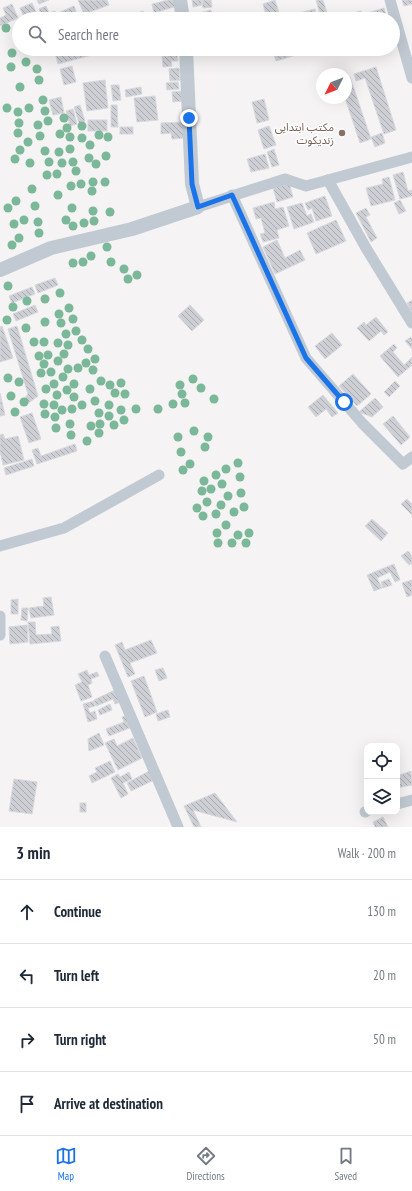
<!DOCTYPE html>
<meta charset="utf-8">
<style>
body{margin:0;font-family:"PT Sans Narrow","Noto Sans Arabic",sans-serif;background:#f2f2f3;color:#1f2937}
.controls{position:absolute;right:12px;bottom:12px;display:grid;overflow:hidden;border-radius:8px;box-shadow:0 4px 16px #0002}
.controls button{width:36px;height:36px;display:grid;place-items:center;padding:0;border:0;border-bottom:1px solid #e0e1e3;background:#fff;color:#1f2937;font:20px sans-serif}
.compass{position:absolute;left:316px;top:68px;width:36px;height:36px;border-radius:50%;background:#fff;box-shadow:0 4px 16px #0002;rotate:228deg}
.stop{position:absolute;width:12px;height:12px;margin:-9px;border:3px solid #1a73e8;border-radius:50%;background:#fff}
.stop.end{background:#1a73e8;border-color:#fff;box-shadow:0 1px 4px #0008}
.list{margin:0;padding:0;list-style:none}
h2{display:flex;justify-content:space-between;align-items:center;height:52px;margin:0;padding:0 16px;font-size:17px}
h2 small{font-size:13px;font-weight:400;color:#747a83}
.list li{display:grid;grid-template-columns:26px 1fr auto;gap:12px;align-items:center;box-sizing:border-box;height:64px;padding:0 16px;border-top:1px solid #e0e1e3}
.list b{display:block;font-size:15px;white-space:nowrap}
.list em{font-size:13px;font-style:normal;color:#747a83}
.icon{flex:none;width:22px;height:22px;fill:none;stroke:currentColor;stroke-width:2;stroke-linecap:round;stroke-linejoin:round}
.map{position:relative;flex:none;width:412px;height:827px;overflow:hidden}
.search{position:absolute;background:#fff;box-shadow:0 4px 16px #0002;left:12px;right:12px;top:12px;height:44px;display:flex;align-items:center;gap:10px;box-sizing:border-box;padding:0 14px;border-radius:22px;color:#747a83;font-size:15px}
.sheet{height:308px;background:#fff}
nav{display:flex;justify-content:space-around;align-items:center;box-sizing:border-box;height:56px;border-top:1px solid #e0e1e3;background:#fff;font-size:11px;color:#747a83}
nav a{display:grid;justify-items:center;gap:2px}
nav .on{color:#1a73e8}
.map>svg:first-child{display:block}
</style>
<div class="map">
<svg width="412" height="827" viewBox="0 0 412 827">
<defs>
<pattern id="building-back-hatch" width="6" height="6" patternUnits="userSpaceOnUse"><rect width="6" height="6" fill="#cdcfd5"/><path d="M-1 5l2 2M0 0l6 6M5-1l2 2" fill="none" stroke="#a8abb0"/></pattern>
</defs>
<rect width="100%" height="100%" fill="#f5f3f3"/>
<g fill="url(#building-back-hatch)" stroke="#d7d9de">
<path d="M37 0H49L39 4Z"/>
<path d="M78 0H107L109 5 84 14Z"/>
<path d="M168 0H175L177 6 154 13 152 4Z"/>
<path d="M192 0H201L202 5 193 7Z"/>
<path d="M202 0H211L212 7 203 8Z"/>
<path d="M275 0 281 19H267L263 4Z"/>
<path d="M316 0H323L328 16 321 18Z"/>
<path d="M402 0H412V4L404 6Z"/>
<path d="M32 3 36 12 24 17 20 8Z"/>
<path d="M12 4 18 18 0 26V18L6 15 3 8Z"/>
<path d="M46 6 49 13 55 11 57 15 51 17 52 19H43L39 9Z"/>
<path d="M74 6 77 14 62 19 60 12Z"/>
<path d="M384 8 387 19H366L364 14Z"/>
<path d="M315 9 317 19H286V16Z"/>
<path d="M211 10 213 18 196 19 195 14Z"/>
<path d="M143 11 145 18 141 19H119Z"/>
<path d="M361 11 364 19H341L340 16Z"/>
<path d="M175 14 176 19H153Z"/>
<path d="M54 49H106L107 51 58 64Z"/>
<path d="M168 49H177L178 61H171L172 66 163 67 162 56H168Z"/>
<path d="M272 49H294L296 55 276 61Z"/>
<path d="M303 49H319L304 53Z"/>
<path d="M72 66 76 82 64 85 60 69Z"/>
<path d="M376 67 396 130 384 134 365 78 356 81 354 74Z"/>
<path d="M179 68 180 80 170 81 169 69Z"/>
<path d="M350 77 371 139 360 143 345 98 346 79Z"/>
<path d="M105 80 108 108 87 111 83 83Z"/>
<path d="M178 82 179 89 167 90 166 83Z"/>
<path d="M111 85H119L121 100 113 101Z"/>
<path d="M141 87 142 94 126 97 125 90Z"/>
<path d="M182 91V101L173 102 172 92Z"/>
<path d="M155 96 158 120 137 122 134 98Z"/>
<path d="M61 97 64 113 53 115 49 100Z"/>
<path d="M264 99 269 120 257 123 252 102Z"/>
<path d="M80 105 85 121 79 123 74 107Z"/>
<path d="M111 105H117L118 127H111Z"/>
<path d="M73 109 77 124 70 126 66 111Z"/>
<rect x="88" y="120" width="19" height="11"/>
<path d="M184 122 185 138 172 139 171 133 161 134V123Z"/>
<path d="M269 126 276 145 264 149 258 130Z"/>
<rect x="120" y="127" width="13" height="7"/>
<path d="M382 133 385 143 375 147 371 137Z"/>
<path d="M274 149 279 165 272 167 267 152Z"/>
<path d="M265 154 269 168 251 172 247 159Z"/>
<path d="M403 172 408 191 412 190V196L400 199 393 175Z"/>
<path d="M389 177 395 200 371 206 366 188 383 184 382 179Z"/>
<path d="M289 183 293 197 277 202 273 188Z"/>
<path d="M325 196 332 216 316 221 312 208 308 210 305 203Z"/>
<path d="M400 200 406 211 399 214 394 203Z"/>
<path d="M274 202 275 209 283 207 289 226 277 230 279 238 263 242 260 234 265 233 261 218 256 219 253 208Z"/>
<path d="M302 203 307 216 311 214 314 222 294 229 287 207Z"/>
<path d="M366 208 370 215 366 217 377 238 371 242 356 213Z"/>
<path d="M336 220 346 241 316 254 307 233Z"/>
<path d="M277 240 285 258 300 250 305 260 275 274 263 247Z"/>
<path d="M55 278 58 285 38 293 35 285Z"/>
<path d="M32 287 35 294 12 303 9 296Z"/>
<path d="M412 300V312L407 303Z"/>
<path d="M35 305 38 312 16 321 13 314Z"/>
<path d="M190 305 204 320 192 331 178 316Z"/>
<path d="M376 317 388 332 384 335 381 331 369 341 357 328 364 322 366 325Z"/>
<path d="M2 326 13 358 0 362V327Z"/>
<path d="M17 326 38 396 27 404 25 398 28 394 8 329Z"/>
<path d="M332 333 342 345 325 359 315 346Z"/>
<path d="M411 337 412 338V349L405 341Z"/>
<path d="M394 344 397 348 393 352 404 365 412 357V365L398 377 380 356Z"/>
<path d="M353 374 371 394 357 406 339 386Z"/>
<path d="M395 381 400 386 389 397 384 392Z"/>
<path d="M0 393 5 415 0 416Z"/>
<path d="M323 395 338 413 332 417 326 409 316 417 308 407Z"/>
<path d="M375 398 383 407 372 417 359 412Z"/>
<path d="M32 413 41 439 29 443 20 417Z"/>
<path d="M393 416 410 437 401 445 383 424Z"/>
<path d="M3 434 5 439 18 436 24 460 3 465 0 451V435Z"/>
<path d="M75 444 77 451 37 464 32 450 38 448 41 456Z"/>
<path d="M32 459 34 466 6 475 4 468Z"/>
<path d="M407 499 412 504V515L401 504Z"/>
<path d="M372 519 388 533 381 541 365 526Z"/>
<path d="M408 551 412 556V563L409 565 401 556Z"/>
<path d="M394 564 400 580 395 582 390 572 377 578 382 588 374 591 367 575Z"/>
<path d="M389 579 392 585 383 588 381 582Z"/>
<path d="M412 580V595L407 597 402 583Z"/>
<path d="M51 597 54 615 31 618 29 608 44 606 43 598Z"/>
<path d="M18 599V614H11V600Z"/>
<path d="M22 608H28L27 621 21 620Z"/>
<path d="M28 622H35L36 635 52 634 51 627 59 626 61 641 30 644Z"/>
<path d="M27 625 28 642 10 644 9 627Z"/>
<path d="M151 640 157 653 130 663 135 674 128 677 115 645 122 642 125 650Z"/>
<path d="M163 668 167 678 159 681 155 670Z"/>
<path d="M87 670 89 675 97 672 99 676 91 679 92 683 88 685 92 697 81 701 75 685 82 682 78 674Z"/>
<path d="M144 676 157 712 145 717 131 681Z"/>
<path d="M115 690 121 702 115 704 113 699 96 706 94 700Z"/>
<path d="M94 701 95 706 88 708 90 713 95 711 97 719 88 722 83 704Z"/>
<path d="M110 704 112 710 100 715 98 710Z"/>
<path d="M168 710 170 717 158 721 156 714Z"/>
<path d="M127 715 132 727 109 736 106 729 124 722 122 717Z"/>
<path d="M99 733 104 745 89 751 88 739Z"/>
<path d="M133 738 142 758 118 770 105 743 114 739 117 746Z"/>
<path d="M110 761 115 772 92 783 89 776 97 772 95 768Z"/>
<path d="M151 770 156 779 131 791 127 783Z"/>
<path d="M411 771 412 785 397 788V776Z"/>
<path d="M129 772 132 779 123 783 128 794 121 798 111 778 118 774 120 777Z"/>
<path d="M14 779 37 782 32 814 9 811Z"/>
<path d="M215 793 237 822 193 810 201 827H194L184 806Z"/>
<rect x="80" y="803" width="6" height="9"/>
<path d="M383 817 388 827H375L373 822Z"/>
</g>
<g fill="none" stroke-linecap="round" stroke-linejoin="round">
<g stroke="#c1cad2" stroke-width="11">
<path d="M390 0 412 78"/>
<path d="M328 180 366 248 412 323"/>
<path d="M232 195 306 358 363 424 403 464 412 457"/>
<path d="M198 207 285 179 306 186 412 157"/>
<path d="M0 546 64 528 159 475"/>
<path d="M0 616V635"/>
<path d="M105 656 178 827"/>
<path d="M397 804 412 800"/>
<path d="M365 812 367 811"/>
</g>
<g stroke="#c1cad2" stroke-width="14">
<path d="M180 0 183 19"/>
<path d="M0 270 51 248 132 229 198 207 192 184 186 49"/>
</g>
</g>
<g fill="#7bb799">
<circle cx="6" cy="28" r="4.5"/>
<circle cx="12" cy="53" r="4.5"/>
<circle cx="26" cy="62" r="4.5"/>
<circle cx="11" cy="67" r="4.5"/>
<circle cx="37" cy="69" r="4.5"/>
<circle cx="39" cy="80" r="4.5"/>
<circle cx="20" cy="87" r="4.5"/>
<circle cx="43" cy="100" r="4.5"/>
<circle cx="7" cy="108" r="4.5"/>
<circle cx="29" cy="108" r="4.5"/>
<circle cx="45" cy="111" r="4.5"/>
<circle cx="18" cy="112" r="4.5"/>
<circle cx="64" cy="118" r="4.5"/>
<circle cx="48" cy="121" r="4.5"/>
<circle cx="19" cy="123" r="4.5"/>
<circle cx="38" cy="125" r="4.5"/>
<circle cx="82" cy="126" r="4.5"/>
<circle cx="67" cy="128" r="4.5"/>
<circle cx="18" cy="133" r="4.5"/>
<circle cx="60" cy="134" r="4.5"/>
<circle cx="99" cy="135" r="4.5"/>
<circle cx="40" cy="136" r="4.5"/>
<circle cx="70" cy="137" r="4.5"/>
<circle cx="108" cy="137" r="4.5"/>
<circle cx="82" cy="138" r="4.5"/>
<circle cx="28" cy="142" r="4.5"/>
<circle cx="90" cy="145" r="4.5"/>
<circle cx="70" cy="149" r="4.5"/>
<circle cx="20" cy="150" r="4.5"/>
<circle cx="45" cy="151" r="4.5"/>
<circle cx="59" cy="152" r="4.5"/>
<circle cx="106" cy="156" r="4.5"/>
<circle cx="89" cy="158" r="4.5"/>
<circle cx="15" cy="159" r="4.5"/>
<circle cx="49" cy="162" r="4.5"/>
<circle cx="73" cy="162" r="4.5"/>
<circle cx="30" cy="163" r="4.5"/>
<circle cx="62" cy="163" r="4.5"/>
<circle cx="96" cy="164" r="4.5"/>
<circle cx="76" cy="171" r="4.5"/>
<circle cx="57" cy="174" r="4.5"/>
<circle cx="47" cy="175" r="4.5"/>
<circle cx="93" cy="182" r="4.5"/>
<circle cx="105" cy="182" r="4.5"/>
<circle cx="81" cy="184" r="4.5"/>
<circle cx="71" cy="186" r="4.5"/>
<circle cx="32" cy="189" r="4.5"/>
<circle cx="92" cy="191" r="4.5"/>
<circle cx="58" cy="195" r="4.5"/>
<circle cx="16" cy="201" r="4.5"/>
<circle cx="35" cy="206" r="4.5"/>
<circle cx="8" cy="208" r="4.5"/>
<circle cx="72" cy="208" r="4.5"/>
<circle cx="93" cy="211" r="4.5"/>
<circle cx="110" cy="212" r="4.5"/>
<circle cx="24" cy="220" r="4.5"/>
<circle cx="66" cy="220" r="4.5"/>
<circle cx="94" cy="221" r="4.5"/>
<circle cx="38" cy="222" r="4.5"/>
<circle cx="84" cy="223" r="4.5"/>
<circle cx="14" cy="224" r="4.5"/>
<circle cx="73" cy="226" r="4.5"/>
<circle cx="39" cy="233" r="4.5"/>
<circle cx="19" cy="238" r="4.5"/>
<circle cx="12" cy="245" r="4.5"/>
<circle cx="107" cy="247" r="4.5"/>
<circle cx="91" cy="256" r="4.5"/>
<circle cx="83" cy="262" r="4.5"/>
<circle cx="111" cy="262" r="4.5"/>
<circle cx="73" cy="263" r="4.5"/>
<circle cx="124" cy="269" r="4.5"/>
<circle cx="137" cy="275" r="4.5"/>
<circle cx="128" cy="279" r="4.5"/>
<circle cx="8" cy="286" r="4.5"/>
<circle cx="60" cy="293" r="4.5"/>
<circle cx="45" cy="299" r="4.5"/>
<circle cx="27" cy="301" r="4.5"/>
<circle cx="13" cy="307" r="4.5"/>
<circle cx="69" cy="308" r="4.5"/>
<circle cx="59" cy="314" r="4.5"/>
<circle cx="73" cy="319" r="4.5"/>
<circle cx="7" cy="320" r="4.5"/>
<circle cx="45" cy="322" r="4.5"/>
<circle cx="61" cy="323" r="4.5"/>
<circle cx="26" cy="328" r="4.5"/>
<circle cx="76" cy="331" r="4.5"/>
<circle cx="66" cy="334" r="4.5"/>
<circle cx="82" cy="340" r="4.5"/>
<circle cx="34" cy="342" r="4.5"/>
<circle cx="44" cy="342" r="4.5"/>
<circle cx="58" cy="343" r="4.5"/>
<circle cx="68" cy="345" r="4.5"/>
<circle cx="88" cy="349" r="4.5"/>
<circle cx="64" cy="354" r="4.5"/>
<circle cx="48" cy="355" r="4.5"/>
<circle cx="39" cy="356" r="4.5"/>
<circle cx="95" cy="359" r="4.5"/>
<circle cx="58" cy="361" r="4.5"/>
<circle cx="86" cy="363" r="4.5"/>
<circle cx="44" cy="364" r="4.5"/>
<circle cx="78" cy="368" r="4.5"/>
<circle cx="68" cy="369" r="4.5"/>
<circle cx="93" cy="370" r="4.5"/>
<circle cx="51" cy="372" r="4.5"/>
<circle cx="41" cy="373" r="4.5"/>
<circle cx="63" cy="377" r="4.5"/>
<circle cx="8" cy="378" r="4.5"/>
<circle cx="193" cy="379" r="4.5"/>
<circle cx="101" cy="381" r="4.5"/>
<circle cx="19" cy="382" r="4.5"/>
<circle cx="121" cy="383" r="4.5"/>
<circle cx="54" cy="384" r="4.5"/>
<circle cx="74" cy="384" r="4.5"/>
<circle cx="110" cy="385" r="4.5"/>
<circle cx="180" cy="385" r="4.5"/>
<circle cx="201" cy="388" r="4.5"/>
<circle cx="46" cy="389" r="4.5"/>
<circle cx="90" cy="389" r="4.5"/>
<circle cx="67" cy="390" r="4.5"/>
<circle cx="115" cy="393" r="4.5"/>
<circle cx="125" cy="394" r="4.5"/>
<circle cx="182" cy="394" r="4.5"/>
<circle cx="57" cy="395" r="4.5"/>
<circle cx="11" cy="396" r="4.5"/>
<circle cx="74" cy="397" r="4.5"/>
<circle cx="214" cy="399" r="4.5"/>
<circle cx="95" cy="401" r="4.5"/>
<circle cx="24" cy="402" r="4.5"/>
<circle cx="185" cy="403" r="4.5"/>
<circle cx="44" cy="404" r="4.5"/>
<circle cx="173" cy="404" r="4.5"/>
<circle cx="54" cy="405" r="4.5"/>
<circle cx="82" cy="405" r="4.5"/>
<circle cx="109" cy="405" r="4.5"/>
<circle cx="72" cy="409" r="4.5"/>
<circle cx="136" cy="409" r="4.5"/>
<circle cx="158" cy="409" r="4.5"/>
<circle cx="62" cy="410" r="4.5"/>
<circle cx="121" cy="410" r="4.5"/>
<circle cx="15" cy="412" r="4.5"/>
<circle cx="99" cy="413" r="4.5"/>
<circle cx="45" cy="414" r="4.5"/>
<circle cx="109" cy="416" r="4.5"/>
<circle cx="55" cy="417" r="4.5"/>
<circle cx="124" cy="420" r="4.5"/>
<circle cx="70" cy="424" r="4.5"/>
<circle cx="100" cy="424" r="4.5"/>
<circle cx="114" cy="425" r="4.5"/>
<circle cx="91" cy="426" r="4.5"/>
<circle cx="56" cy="428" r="4.5"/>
<circle cx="194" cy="431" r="4.5"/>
<circle cx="99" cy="433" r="4.5"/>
<circle cx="71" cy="435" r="4.5"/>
<circle cx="178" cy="437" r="4.5"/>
<circle cx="208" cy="437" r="4.5"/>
<circle cx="87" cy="441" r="4.5"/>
<circle cx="205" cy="447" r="4.5"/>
<circle cx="181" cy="452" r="4.5"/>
<circle cx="238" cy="463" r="4.5"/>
<circle cx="190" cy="464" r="4.5"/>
<circle cx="226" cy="469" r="4.5"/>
<circle cx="183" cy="470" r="4.5"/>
<circle cx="216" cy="475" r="4.5"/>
<circle cx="240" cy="477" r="4.5"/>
<circle cx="204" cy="481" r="4.5"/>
<circle cx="222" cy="484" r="4.5"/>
<circle cx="211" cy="489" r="4.5"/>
<circle cx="202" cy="491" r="4.5"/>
<circle cx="241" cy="493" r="4.5"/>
<circle cx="228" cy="496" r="4.5"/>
<circle cx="207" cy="502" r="4.5"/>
<circle cx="221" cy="505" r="4.5"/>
<circle cx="244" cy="507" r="4.5"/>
<circle cx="197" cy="508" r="4.5"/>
<circle cx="234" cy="512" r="4.5"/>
<circle cx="216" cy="514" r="4.5"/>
<circle cx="203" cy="516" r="4.5"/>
<circle cx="226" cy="525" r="4.5"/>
<circle cx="217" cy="533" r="4.5"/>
<circle cx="249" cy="533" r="4.5"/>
<circle cx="238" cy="535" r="4.5"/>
<circle cx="218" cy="543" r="4.5"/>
<circle cx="232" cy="543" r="4.5"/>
<circle cx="246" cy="543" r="4.5"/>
</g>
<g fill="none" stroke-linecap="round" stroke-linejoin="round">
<path stroke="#1a73e8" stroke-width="5" d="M189 118 192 184 198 207 232 195 306 358 344 402"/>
</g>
<circle fill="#8d6e63" stroke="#fff" stroke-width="1.5" cx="342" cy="133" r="4"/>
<g text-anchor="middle" stroke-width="3" stroke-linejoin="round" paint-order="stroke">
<g font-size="11" fill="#785e54" stroke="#fff" text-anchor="end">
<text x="334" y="131">مکتب ابتدایی<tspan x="334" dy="13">زندیکوت</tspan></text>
</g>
</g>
</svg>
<div class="controls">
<button><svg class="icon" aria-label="locate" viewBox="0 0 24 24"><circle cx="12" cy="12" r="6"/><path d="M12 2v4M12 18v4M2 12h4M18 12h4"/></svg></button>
<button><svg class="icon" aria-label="layers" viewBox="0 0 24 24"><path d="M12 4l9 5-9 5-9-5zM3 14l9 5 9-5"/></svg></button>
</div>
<svg class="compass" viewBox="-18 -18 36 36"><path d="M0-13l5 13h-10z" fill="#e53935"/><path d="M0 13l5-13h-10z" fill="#747a83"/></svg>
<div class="stop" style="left:344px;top:402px"></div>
<div class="stop end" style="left:189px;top:118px"></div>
<div class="search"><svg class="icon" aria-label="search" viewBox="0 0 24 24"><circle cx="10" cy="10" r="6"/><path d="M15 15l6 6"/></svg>Search here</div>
</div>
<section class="sheet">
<h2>3 min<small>Walk · 200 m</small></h2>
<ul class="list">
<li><svg class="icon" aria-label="ahead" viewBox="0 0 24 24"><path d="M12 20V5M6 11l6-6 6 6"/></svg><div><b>Continue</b></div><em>130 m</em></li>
<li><svg class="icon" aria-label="left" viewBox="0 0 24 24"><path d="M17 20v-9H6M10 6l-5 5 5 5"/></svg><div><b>Turn left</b></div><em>20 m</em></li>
<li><svg class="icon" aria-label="right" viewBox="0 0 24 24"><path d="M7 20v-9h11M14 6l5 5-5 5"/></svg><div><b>Turn right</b></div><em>50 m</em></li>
<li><svg class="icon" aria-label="arrive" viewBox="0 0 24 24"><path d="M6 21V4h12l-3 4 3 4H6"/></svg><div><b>Arrive at destination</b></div></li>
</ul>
</section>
<nav>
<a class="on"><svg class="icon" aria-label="map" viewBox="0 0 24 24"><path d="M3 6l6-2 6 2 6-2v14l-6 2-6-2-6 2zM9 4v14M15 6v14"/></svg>Map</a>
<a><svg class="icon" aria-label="directions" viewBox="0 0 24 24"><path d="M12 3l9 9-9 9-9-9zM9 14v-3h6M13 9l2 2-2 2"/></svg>Directions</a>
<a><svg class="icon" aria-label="saved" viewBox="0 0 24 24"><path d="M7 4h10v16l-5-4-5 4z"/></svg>Saved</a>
</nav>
